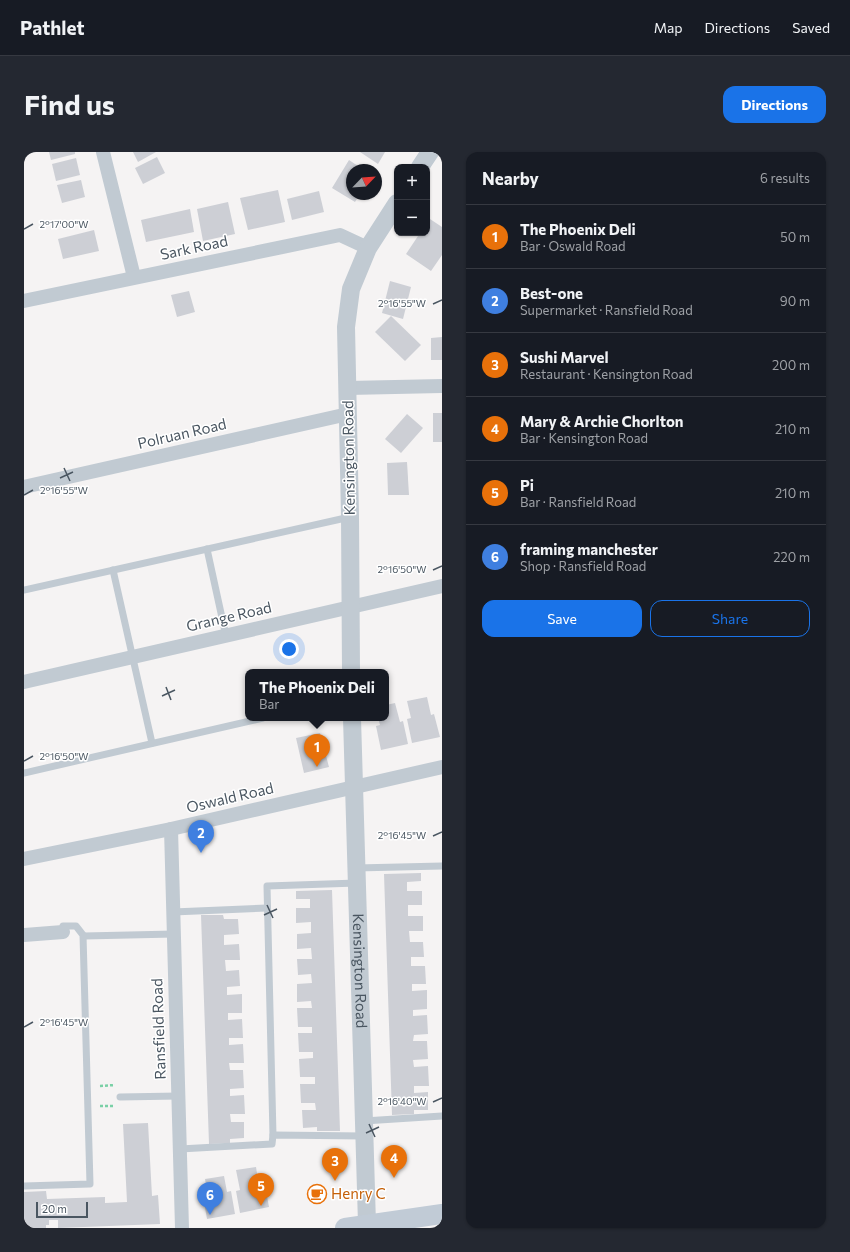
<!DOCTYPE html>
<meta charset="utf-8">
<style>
body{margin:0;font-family:Commissioner,sans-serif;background:#242831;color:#f1f3f6}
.controls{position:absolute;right:12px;top:12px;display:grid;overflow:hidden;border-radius:8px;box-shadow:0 1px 3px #0004}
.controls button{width:36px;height:36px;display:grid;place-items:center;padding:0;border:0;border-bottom:1px solid #363941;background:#171b24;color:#f1f3f6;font:20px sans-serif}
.compass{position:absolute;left:322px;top:12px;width:36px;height:36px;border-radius:50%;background:#171b24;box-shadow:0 1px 3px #0004;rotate:65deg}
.scale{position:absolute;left:12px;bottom:10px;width:52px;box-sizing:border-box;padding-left:4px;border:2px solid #4a5661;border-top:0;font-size:11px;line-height:14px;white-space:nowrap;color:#4a5661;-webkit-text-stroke:3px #fff;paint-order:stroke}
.you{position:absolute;left:265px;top:497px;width:14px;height:14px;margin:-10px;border:3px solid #fff;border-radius:50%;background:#1a73e8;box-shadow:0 0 0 6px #1a73e833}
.badge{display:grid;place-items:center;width:26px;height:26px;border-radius:50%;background:#1a73e8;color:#fff;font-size:13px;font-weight:700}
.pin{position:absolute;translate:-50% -33px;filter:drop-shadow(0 1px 2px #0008)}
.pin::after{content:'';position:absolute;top:21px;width:14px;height:12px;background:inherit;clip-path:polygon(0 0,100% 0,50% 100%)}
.popup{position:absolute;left:221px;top:517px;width:144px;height:52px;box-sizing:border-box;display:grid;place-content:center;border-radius:8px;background:#171b24;filter:drop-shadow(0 1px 3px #0005);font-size:13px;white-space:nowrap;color:#9ea1a6}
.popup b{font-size:15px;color:#f1f3f6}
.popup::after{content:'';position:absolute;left:50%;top:100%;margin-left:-8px;border:8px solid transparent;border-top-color:#171b24}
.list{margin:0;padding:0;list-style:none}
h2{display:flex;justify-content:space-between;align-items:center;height:52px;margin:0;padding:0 16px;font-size:17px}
h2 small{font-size:13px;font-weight:400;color:#9ea1a6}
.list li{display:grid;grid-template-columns:26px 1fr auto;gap:12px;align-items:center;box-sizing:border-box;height:64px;padding:0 16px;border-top:1px solid #363941}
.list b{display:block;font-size:15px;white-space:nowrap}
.list p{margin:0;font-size:13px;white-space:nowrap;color:#9ea1a6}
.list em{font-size:13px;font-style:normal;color:#9ea1a6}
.actions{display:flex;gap:8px;padding:12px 16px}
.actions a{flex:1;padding:9px 0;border:1px solid #1a73e8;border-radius:12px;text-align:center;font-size:14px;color:#1a73e8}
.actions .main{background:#1a73e8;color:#fff}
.map{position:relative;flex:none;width:418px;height:1076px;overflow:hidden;border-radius:12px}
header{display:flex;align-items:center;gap:24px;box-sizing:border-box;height:56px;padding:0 20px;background:#171b24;border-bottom:1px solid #363941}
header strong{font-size:19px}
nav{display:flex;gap:22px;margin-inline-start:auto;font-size:14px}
.intro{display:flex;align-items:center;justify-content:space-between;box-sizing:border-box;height:96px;padding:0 24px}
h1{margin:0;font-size:28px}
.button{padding:10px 18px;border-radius:12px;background:#1a73e8;color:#fff;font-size:14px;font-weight:700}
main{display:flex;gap:24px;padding:0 24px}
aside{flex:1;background:#171b24;border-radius:12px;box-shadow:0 1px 3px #0004}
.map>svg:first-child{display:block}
</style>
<header>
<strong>Pathlet</strong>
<nav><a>Map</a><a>Directions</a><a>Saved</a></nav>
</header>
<div class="intro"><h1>Find us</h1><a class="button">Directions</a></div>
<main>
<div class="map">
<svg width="418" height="1076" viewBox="0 0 418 1076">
<rect width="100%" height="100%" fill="#f5f3f3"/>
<g fill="#cdcfd5">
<path d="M25 0H51V2L27 8Z"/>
<path d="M109 0H132L114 10Z"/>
<path d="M336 0H361L354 12Z"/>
<path d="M133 5 141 21 119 32 111 16Z"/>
<path d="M52 6 56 23 32 29 28 12Z"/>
<path d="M325 8 340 18H328V42H336L331 50 308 36Z"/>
<path d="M57 28 61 45 38 51 33 33Z"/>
<path d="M254 38 261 70 224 78 216 46Z"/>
<path d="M295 39 300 60 268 68 263 47Z"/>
<path d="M204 50 211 82 179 89 173 57Z"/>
<path d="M166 57 170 80 122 90 117 68Z"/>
<path d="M406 67 418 75V103L407 119 382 102 396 81H403V71Z"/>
<path d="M70 78 75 99 39 107 34 87Z"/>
<path d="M366 129 387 135 379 167 358 161Z"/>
<path d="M165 139 171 160 153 165 147 143Z"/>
<path d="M367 164 397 193 381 209 351 180Z"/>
<path d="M418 185V208H407V186Z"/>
<rect x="409" y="261" width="9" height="29"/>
<path d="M383 262 399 276 377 301 361 287Z"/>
<path d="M383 310 385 343H364L363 311Z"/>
<path d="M403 545 407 563 410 562 416 585 388 591 383 567 387 566 383 549Z"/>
<path d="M371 551 376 570 379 569 384 592 357 598 352 574 356 573 354 566H362V553Z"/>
<path d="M296 581 305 615 280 621 272 586Z"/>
<path d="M397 721V729L383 730V739H398V753H384V764H399V779H385L386 790H399L400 805H387V814H401L402 832H388V839L403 838V857L389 858V864L403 863 404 882 390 883 389 889H403L404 907 389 908 390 915 404 914 405 934H390V941L404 940V958H390V962L368 963 360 722Z"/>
<path d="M308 738 316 979H293V975L279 976 278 958H292L291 951H277L276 932H291V925H276L275 907 289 906V900H275L274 881H288V875H274L273 856H288L287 849 273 850V832L288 831 287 822 274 823 273 807H288L287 796 273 797V782L287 781V770L272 771V756H286V747H272V739Z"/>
<path d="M177 763H199L200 767H214L215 782 200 783V793L215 792 216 808H201L202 819 215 818 216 834 203 835V843L218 842V861H204V868L218 867 219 886H205V893L219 892 220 911H205L206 918H219L220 936 206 937V944L220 943 221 962H206L207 970H220V986L206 987V991L185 992Z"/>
<path d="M124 971 128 1044 134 1043 136 1072 34 1076V1068H25V1073H22V1076H0V1040L22 1039 23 1047 81 1045V1051L103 1050 99 972Z"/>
<path d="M232 1015 235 1034 241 1033 245 1055 216 1061 212 1039 216 1038 212 1018Z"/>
<path d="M200 1024 203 1040 207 1039 211 1062 183 1067 179 1045H184L181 1027Z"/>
</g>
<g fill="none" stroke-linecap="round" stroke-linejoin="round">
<g stroke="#7ad0a6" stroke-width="2.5" stroke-dasharray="3 2" stroke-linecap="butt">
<path d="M76 934 91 933"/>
<path d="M76 954H89"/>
</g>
<g stroke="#c1cad2" stroke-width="7">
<path d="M183 397 202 484"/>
<path d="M89 418 128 591"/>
<path d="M0 438 326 365"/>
<path d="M0 621 239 566"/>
<path d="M332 716 418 714"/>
<path d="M149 760 243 756"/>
<path d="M60 784 150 782"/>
<path d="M96 945 154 944"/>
<path d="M340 969 418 964"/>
<path d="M249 983 243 734 333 731"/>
<path d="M156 997 248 992 249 983 340 984"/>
<path d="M0 1034 66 1032 59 783 52 774H39V780"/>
</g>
<g stroke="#c1cad2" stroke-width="14">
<path d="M79 0 110 125"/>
<path d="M0 149 316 83 344 96"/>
<path d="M324 236 418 234"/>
<path d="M0 335 324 262"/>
<path d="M0 530 418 434"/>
<path d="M147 677 158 1076"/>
<path d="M0 707 147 677 418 615"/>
<path d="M0 783 39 780"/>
</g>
<g stroke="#c1cad2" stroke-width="18">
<path d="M396 15 406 0"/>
<path d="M327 520 326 364 322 175 327 137 344 96 373 51"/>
<path id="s1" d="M328 566 343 1072"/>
</g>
<path stroke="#c1cbd6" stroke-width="20" d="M321 1076 418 1062"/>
</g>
<path fill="none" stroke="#4a5661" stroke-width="1.5" d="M0 77 9 72M409 152 418 148M40 316 46 329M36 326 49 320M0 343 9 338M409 418 418 414M142 535 147 548M138 544 151 538M0 609 9 604M409 684 418 680M243 753 249 766M240 763 253 757M0 875 9 870M409 950 418 946M345 972 351 985M342 981 355 975"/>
<defs>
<symbol id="cafe-ring" viewBox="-11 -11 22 22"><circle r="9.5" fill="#fff" stroke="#e8710a" stroke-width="1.5"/><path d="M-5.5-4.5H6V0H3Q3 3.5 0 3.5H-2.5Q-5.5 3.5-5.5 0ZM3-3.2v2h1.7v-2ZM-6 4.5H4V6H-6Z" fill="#e8710a"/></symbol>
</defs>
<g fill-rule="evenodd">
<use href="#cafe-ring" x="282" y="1031" width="22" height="22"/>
</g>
<g text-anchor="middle" stroke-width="3" stroke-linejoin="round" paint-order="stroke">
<g font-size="15" fill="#4a5661" stroke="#fff">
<text transform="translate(170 96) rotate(-12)" y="5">Sark Road</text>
<text transform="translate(158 282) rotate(-13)" y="5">Polruan Road</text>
<text transform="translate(325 306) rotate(-91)" y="5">Kensington Road</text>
<text transform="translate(205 465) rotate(-13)" y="5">Grange Road</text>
<text transform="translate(206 646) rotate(-13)" y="5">Oswald Road</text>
<text dy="5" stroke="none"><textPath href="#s1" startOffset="253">Kensington Road</textPath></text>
<text transform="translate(135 877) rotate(-92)" y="5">Ransfield Road</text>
</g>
<g font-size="15" fill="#c56008" stroke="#fff" text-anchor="start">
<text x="307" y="1047">Henry C</text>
</g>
</g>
<g font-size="10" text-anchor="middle" fill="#4a5661" stroke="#fff" stroke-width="3" stroke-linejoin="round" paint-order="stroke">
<text x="40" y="76">2°17'00"W</text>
<text x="378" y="155">2°16'55"W</text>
<text x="40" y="342">2°16'55"W</text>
<text x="378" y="421">2°16'50"W</text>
<text x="40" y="608">2°16'50"W</text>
<text x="378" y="687">2°16'45"W</text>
<text x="40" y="874">2°16'45"W</text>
<text x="378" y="953">2°16'40"W</text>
</g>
</svg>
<div class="controls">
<button>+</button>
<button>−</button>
</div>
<svg class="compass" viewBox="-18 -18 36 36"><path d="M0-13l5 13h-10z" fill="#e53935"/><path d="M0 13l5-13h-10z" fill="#9ea1a6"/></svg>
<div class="scale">20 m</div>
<div class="you"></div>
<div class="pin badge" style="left:293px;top:615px;background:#e8710a">1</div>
<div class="popup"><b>The Phoenix Deli</b>Bar</div>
<div class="pin badge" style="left:177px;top:701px;background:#3f7fe0">2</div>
<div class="pin badge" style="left:311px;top:1029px;background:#e8710a">3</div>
<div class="pin badge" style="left:370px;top:1026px;background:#e8710a">4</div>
<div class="pin badge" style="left:237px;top:1054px;background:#e8710a">5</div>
<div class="pin badge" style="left:186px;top:1063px;background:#3f7fe0">6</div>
</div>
<aside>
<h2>Nearby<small>6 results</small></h2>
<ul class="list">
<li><span class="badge" style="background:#e8710a">1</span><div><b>The Phoenix Deli</b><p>Bar · Oswald Road</p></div><em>50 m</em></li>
<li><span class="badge" style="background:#3f7fe0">2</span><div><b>Best-one</b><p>Supermarket · Ransfield Road</p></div><em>90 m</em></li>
<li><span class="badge" style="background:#e8710a">3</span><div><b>Sushi Marvel</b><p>Restaurant · Kensington Road</p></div><em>200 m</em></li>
<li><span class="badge" style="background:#e8710a">4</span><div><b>Mary &amp; Archie Chorlton</b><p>Bar · Kensington Road</p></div><em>210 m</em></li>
<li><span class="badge" style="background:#e8710a">5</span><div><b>Pi</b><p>Bar · Ransfield Road</p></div><em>210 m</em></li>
<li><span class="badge" style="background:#3f7fe0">6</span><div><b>framing manchester</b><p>Shop · Ransfield Road</p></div><em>220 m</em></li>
</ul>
<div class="actions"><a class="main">Save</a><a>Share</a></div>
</aside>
</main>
